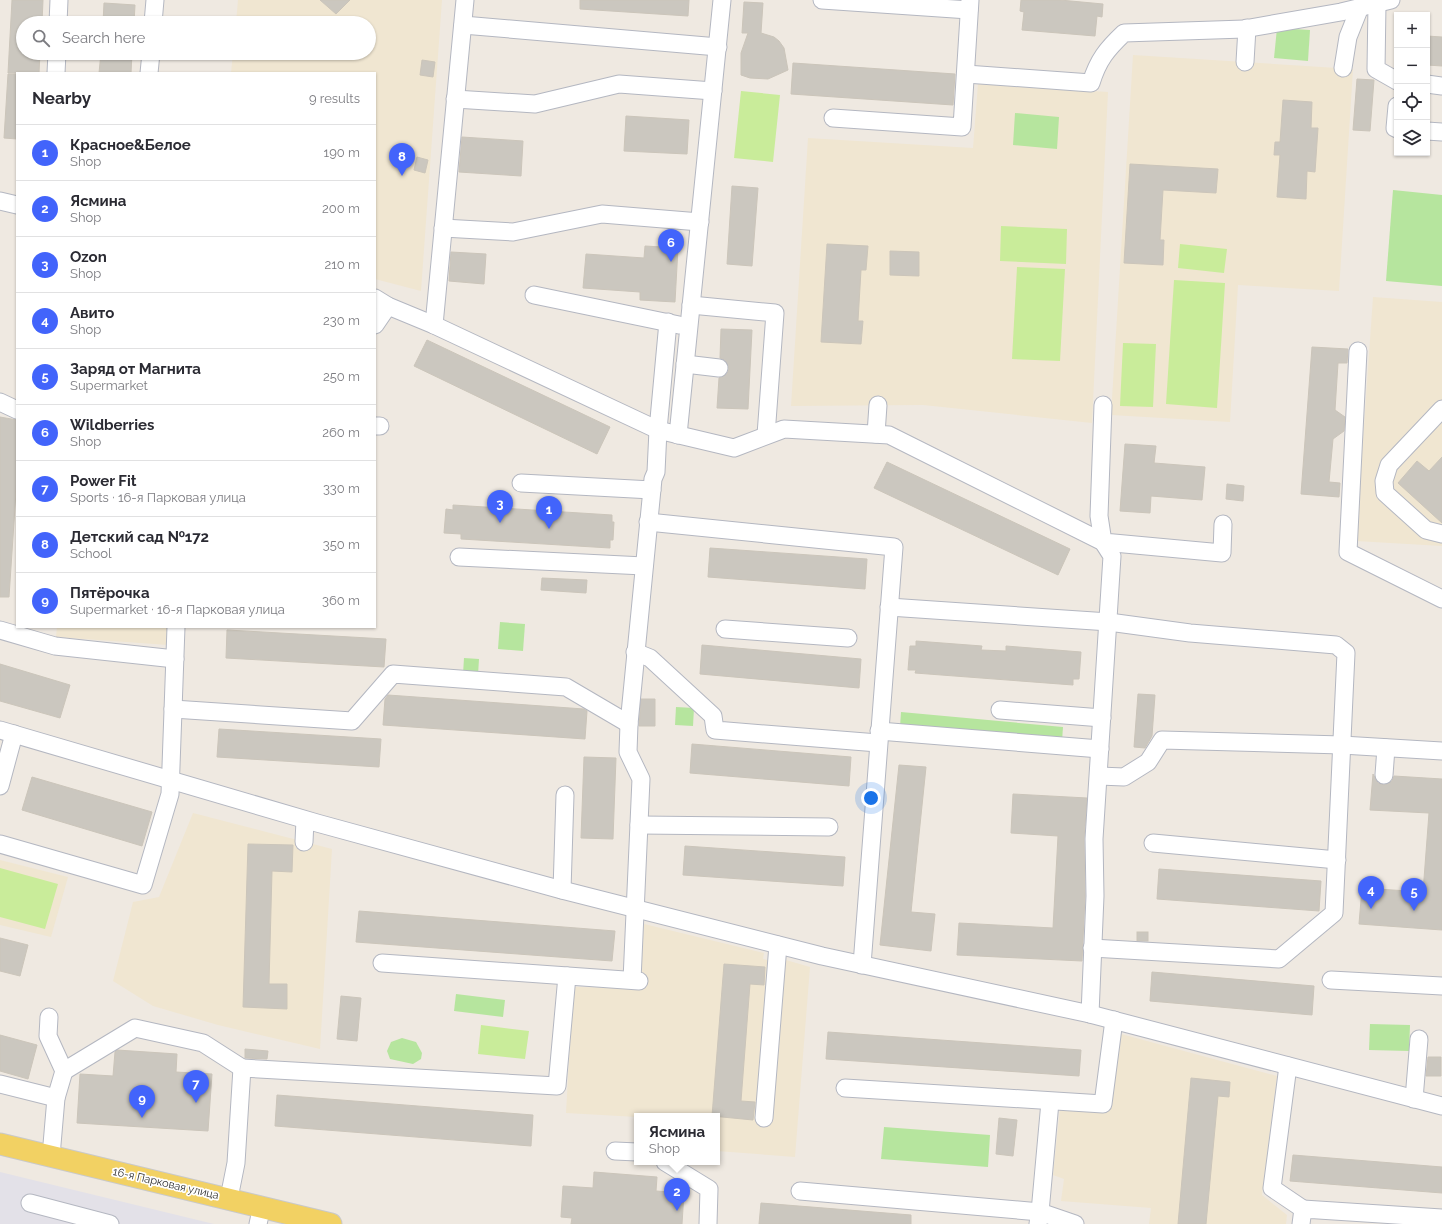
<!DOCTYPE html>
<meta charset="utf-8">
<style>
body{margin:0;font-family:Raleway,sans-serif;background:#f2f2f3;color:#2b2b33}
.controls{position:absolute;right:12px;top:12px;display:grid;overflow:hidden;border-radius:0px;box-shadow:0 1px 3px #0004}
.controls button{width:36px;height:36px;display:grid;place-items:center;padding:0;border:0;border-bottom:1px solid #e1e1e2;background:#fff;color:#2b2b33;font:20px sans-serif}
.you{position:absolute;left:871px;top:798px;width:14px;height:14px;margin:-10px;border:3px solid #fff;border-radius:50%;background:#1a73e8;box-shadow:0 0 0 6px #1a73e833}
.badge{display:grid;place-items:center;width:26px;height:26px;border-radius:50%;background:#4264fb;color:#fff;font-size:13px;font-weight:700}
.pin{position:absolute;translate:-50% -33px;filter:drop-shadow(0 1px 2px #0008)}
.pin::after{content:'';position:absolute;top:21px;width:14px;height:12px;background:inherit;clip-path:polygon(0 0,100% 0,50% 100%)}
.popup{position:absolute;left:634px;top:1113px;width:86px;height:52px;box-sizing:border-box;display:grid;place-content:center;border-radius:0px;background:#fff;filter:drop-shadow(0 1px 3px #0005);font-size:13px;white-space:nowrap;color:#7c7c81}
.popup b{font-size:15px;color:#2b2b33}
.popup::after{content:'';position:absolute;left:50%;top:100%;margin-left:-8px;border:8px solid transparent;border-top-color:#fff}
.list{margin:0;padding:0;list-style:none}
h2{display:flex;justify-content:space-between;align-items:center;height:52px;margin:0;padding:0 16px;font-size:17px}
h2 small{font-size:13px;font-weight:400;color:#7c7c81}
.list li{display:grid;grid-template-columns:26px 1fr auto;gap:12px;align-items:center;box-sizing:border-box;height:56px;padding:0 16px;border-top:1px solid #e1e1e2}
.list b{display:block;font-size:15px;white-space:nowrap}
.list p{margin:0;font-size:13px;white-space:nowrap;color:#7c7c81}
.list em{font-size:13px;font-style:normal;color:#7c7c81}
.icon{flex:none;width:22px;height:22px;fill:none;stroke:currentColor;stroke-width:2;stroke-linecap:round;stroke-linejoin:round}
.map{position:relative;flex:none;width:1442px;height:1224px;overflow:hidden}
.search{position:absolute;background:#fff;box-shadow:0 1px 3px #0004;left:16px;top:16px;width:360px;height:44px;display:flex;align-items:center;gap:10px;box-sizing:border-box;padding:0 14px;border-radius:22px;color:#7c7c81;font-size:15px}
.panel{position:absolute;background:#fff;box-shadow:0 1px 3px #0004;left:16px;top:72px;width:360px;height:556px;border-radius:0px}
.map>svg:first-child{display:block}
</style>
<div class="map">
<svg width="1442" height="1224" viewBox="0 0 1442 1224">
<rect width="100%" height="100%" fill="#efe9e1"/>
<path fill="#e3e1e8" d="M0 1172 214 1224H0Z"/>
<g fill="#f0e6d1">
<path d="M238 0H442L421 291 375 279V73H231L233 53H369V23H236Z"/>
<path d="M1133 55 1353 69 1339 291 1238 285 1230 422 1111 415Z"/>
<path d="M978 84 1108 92 1092 423 923 405 791 406 808 138 973 148Z"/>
<path d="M1373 297 1442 302V546L1356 541Z"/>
<path d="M57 627H168V645L56 637Z"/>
<path d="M193 813 332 849 320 1049 218 1025 153 1006 113 981 133 902 159 897Z"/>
<path d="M0 860 68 877 51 937 0 925Z"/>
<path d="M644 924 764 953 763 959 784 964 786 960 810 967 795 1157 717 1151V1116L637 1117 566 1113 573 987 639 988Z"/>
<path d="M1121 1034 1277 1076 1262 1195 1287 1215 1286 1224H1149L1151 1208 1061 1201 1064 1179 1053 1175 1060 1109 1110 1111Z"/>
</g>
<g fill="#b6e59e">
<path d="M1277 28 1310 30 1308 61 1274 58Z"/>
<path d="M1015 113 1059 117 1057 149 1013 145Z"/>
<path d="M1393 190 1442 195V286L1386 281Z"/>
<path d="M500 622 525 624 523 651 498 649Z"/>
<path d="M464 658 479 659 478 675 463 674Z"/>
<path d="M676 707 694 708 693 726 675 725Z"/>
<path d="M901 712 1063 727 1062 741 900 727Z"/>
<path d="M456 994 505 1000 503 1017 454 1011Z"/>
<path d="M1370 1024 1410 1025 1409 1051 1369 1050Z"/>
<path d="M402 1038 416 1042 422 1053 421 1059 413 1064 390 1059 387 1051 391 1042Z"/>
<path d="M884 1127 990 1135 988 1167 881 1159Z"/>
</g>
<g fill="#c9ec9a">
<path d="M741 91 780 95 773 162 734 158Z"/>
<path d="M1001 226 1067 229 1066 264 1000 261Z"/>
<path d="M1180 244 1227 249 1224 273 1178 268Z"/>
<path d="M1017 267 1065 269 1060 361 1012 359Z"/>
<path d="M1174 280 1225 283 1217 408 1166 404Z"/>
<path d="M1123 343 1156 344 1153 407 1120 406Z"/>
<path d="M0 868 58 884 45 929 0 917Z"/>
<path d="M481 1025 529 1031 525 1059 478 1054Z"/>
</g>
<g fill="#cbc7bf" stroke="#cbc5ba">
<path d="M12 0H43L42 23H23V53H40L39 73H8Z"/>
<path d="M320 0H350L336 14Z"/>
<path d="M580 0H689L688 16 580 9Z"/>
<path d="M1021 0H1060L1103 4 1102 17 1097 16 1095 36 1022 30 1024 12 1020 11Z"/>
<path d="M744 2 763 3 761 33 774 37 779 41 784 48 788 70 768 79 750 78 741 75V53L748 33H742Z"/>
<path d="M104 3 135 5 134 23H103Z"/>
<path d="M1427 36 1442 37V66L1427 65Z"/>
<path d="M101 53H132L131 73H99Z"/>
<path d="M422 60 435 62 433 77 420 75Z"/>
<path d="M793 63 955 74 953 105 791 94Z"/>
<path d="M8 74H17V139L4 138Z"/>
<path d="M1357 79 1374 80 1370 131 1353 130Z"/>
<path d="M1283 100 1312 102 1311 128H1318L1315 172 1307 171 1306 199 1277 197 1280 155H1274L1275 142H1280Z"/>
<path d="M626 116 689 120 687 154 624 151Z"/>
<path d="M462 137 523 141 521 176 459 172Z"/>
<path d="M417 157 428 160 425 173 414 170Z"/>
<path d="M1130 164 1218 169 1216 193 1163 190 1160 240H1164L1163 265 1124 263Z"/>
<path d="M732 186 758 188 752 266 727 264Z"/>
<path d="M827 244 868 246 866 270H861L858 321H863L861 344 821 342Z"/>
<path d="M645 246 678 248 675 302 640 300V292L583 288 586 254 644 258Z"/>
<path d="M890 251 919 252V276L890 275Z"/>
<path d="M451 252 486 254 484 284 449 281Z"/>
<path d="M721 329 752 330 748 409 717 408 719 378 727 374 729 369 725 360 720 358Z"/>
<path d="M427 340 610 427 597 454 414 366Z"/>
<path d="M1312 347 1348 349 1347 363H1338L1335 410 1345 417 1344 431 1333 439 1329 482 1340 483 1339 497 1301 494Z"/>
<path d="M0 417 17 420V477L9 597H0Z"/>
<path d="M1125 444 1156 446 1154 463 1205 467 1202 500 1151 496 1150 513 1120 511Z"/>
<path d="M1442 457V523L1398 483 1417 461 1429 471Z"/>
<path d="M887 462 1070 549 1058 575 874 488Z"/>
<path d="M1227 484 1244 486 1243 501 1226 499Z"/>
<path d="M453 505 612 515V522H614L613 540H610V548L461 539V534L444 533 446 509 453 510Z"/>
<path d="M710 548 867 559 865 589 708 577Z"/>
<path d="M542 578 587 580 586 593 541 590Z"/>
<path d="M227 630 386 639 384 667 226 658Z"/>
<path d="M916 641 982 646 981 650 1006 651V646L1081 652 1079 679H1073V685L915 673 916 670H908L910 646H916Z"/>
<path d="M702 645 861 659 859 688 700 674Z"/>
<path d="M0 664 70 685 60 718 0 701Z"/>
<path d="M1138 694 1155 695 1152 736 1145 748 1134 747Z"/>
<path d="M388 695 584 709 587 711 585 739 383 725 385 699Z"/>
<path d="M641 699H655V726H639Z"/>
<path d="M219 729 381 739 379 767 217 757Z"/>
<path d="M692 744 851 757 849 786 690 773Z"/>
<path d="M584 757 616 758 613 839 581 838Z"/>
<path d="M899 765 926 767 911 912 935 914 931 951 880 945Z"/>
<path d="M1373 774 1378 783 1384 785 1392 781 1394 776 1442 779V930L1359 924 1362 888 1423 892 1429 813 1370 810Z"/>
<path d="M32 777 152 812 142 846 22 810Z"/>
<path d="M1013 794 1087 798 1084 839 1085 896 1082 961 957 955 959 923 1053 928 1058 836 1011 833Z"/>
<path d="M248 844 293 845 292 872 272 871 269 984H287V1009L243 1007Z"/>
<path d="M685 846 845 857 843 886 683 875Z"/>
<path d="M1159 869 1321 881 1319 911 1157 899Z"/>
<path d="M359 911 615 931 612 961 356 942Z"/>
<rect x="1137" y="932" width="11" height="9"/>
<path d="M0 938 28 945 20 976 0 971Z"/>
<path d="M724 964 765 967 764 985 750 984 741 1101 755 1102 753 1120 712 1116Z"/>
<path d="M1152 972 1314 986 1312 1015 1150 1001Z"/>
<path d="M341 996 361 998 357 1041 337 1039Z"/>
<path d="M828 1032 1081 1050 1079 1076 826 1059Z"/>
<path d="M0 1035 37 1045 28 1079 0 1071Z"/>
<path d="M245 1049 268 1051 267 1059 245 1058Z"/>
<path d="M117 1050 177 1054 176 1072 212 1074 208 1131 77 1123 80 1074 113 1076 115 1052Z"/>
<path d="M1428 1057H1441V1076H1426Z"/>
<path d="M1191 1078 1230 1082 1229 1097 1218 1096 1206 1224H1178Z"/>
<path d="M277 1095 533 1115 531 1146 275 1126Z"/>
<path d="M999 1118 1017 1120 1013 1156 996 1154Z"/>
<path d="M1293 1155 1442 1167V1193L1290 1181Z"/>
<path d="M594 1172 657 1177 656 1191 684 1193 682 1224H571L572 1218 561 1217 563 1186 593 1188Z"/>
<path d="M761 1203 911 1215V1224H759Z"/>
</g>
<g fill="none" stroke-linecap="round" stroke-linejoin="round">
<defs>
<g id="minor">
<path d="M822 0 969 10"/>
<path d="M1377 4 1376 69 1397 81"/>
<path d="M58 23 59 0"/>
<path d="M153 23 155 0"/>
<path d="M463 25 718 47"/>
<path d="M1245 62 1247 28"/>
<path d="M1343 68 1348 37 1360 7"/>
<path d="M56 73 57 53"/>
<path d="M149 73 151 53"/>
<path d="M966 74 1091 83C1098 60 1107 49 1124 33L1244 29 1341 12 1391 0"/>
<path d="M1427 84 1442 86"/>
<path d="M455 99 535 104 619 84 713 91"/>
<path d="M1397 106 1395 128 1397 129"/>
<path d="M833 118 962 127 970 0"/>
<path d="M1427 131 1442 132"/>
<path d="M0 201 17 205"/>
<path d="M443 228 513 232 602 214 700 222"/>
<path d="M534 295 679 325"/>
<path d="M375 298 388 306 434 325 658 430 734 448 784 429 889 435 1103 542 1112 556 1094 839 1095 896 1090 1014"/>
<path d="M691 305 775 313 766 435"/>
<path d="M375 325 388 306"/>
<path d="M434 325 465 0"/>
<path d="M1358 351 1348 552 1442 599"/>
<path d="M685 364 719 368"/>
<path d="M0 402 17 410"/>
<path d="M1103 405 1099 516 1103 542 1222 553 1223 524"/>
<path d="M1442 409 1389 465 1384 481 1385 493 1426 530 1442 534"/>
<path d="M375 426H380"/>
<path d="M876 434 878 405"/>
<path d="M678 435 722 0"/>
<path d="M521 483 652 490"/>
<path d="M648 522 894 547 862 965"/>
<path d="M459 557 644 566"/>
<path d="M889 607 1109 622 1190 633 1336 645 1346 653 1334 913 1279 959 1092 948"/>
<path d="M725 629 848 638"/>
<path d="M0 630 55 646 175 659"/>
<path d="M635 652 650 658 713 716 715 730 878 743"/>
<path d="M173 709 352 721 393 674 566 687 629 724"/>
<path d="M1000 710 1102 718"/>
<path d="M0 730 317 823 562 890 822 956 1090 1014 1442 1106"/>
<path d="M879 731 1100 749"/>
<path d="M1384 775 1386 748"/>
<path d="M1099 776 1124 777 1148 762 1162 740 1342 745 1442 751"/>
<path d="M0 786 14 734"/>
<path d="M639 825 829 827"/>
<path d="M304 842 305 820"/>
<path d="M1153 843 1337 860"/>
<path d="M0 844 143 885 170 794 176 627"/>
<path d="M562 890 565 795"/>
<path d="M382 963 639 981"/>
<path d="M632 980 641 779 628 752 629 724 653 479 656 472 658 430 668 322"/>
<path d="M1331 980 1442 986"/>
<path d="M49 1017 48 1036 64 1071 56 1098 51 1156"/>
<path d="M1288 1066 1272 1188 1303 1209"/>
<path d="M64 1071 135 1028 203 1043 242 1068"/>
<path d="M0 1084 56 1098"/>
<path d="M845 1088 1103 1104 1114 1020"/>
<path d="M1414 1099 1419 1039"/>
<path d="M1050 1102 1040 1212 1075 1224"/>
<path d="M764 1118 778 945"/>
<path d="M615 1151 637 1152"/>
<path d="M665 1162 709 1189 708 1224"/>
<path d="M800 1191 1040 1212 1038 1224"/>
<path d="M229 1198 236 1163 242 1068 557 1086 567 976"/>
<path d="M30 1203 110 1224"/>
<path d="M258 1224 262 1206"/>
<path d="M1301 1224 1303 1209 1442 1218"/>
</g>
<path id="major" d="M0 1144 331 1224"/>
</defs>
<use href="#minor" stroke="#b4b7c1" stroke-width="19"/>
<use href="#major" stroke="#c9c9c9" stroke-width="23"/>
<use href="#minor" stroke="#fff" stroke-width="17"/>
<use href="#major" stroke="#f2d163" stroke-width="21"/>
</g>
<g text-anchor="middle" stroke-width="3.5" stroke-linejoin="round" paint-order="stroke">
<g font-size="11" fill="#2e2e2e" stroke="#fff">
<text transform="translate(166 1183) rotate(13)" y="4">16-я Парковая улица</text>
</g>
</g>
</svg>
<div class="controls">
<button>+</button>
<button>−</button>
<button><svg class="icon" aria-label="locate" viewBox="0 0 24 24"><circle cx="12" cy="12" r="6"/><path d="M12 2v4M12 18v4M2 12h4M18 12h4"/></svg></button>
<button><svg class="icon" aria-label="layers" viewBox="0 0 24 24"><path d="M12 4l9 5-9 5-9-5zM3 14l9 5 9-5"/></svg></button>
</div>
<div class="you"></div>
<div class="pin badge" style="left:549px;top:529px">1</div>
<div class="pin badge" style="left:677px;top:1211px">2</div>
<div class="popup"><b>Ясмина</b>Shop</div>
<div class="pin badge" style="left:500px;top:523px">3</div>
<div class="pin badge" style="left:1371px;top:909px">4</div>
<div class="pin badge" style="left:1414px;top:911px">5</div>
<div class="pin badge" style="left:671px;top:262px">6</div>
<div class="pin badge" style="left:196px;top:1103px">7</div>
<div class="pin badge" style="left:402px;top:176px">8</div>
<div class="pin badge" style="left:142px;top:1118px">9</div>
<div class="search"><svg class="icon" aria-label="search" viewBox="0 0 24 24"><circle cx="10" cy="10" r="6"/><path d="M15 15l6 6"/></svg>Search here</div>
<section class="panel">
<h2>Nearby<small>9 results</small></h2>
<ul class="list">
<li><span class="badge">1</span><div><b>Красное&amp;Белое</b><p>Shop</p></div><em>190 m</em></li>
<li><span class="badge">2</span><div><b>Ясмина</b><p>Shop</p></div><em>200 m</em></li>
<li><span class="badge">3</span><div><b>Ozon</b><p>Shop</p></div><em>210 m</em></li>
<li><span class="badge">4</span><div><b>Авито</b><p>Shop</p></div><em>230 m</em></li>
<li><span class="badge">5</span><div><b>Заряд от Магнита</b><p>Supermarket</p></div><em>250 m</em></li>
<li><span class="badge">6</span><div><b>Wildberries</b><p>Shop</p></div><em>260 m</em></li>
<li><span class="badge">7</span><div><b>Power Fit</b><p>Sports · 16-я Парковая улица</p></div><em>330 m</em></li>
<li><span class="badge">8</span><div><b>Детский сад №172</b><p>School</p></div><em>350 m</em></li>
<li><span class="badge">9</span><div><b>Пятёрочка</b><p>Supermarket · 16-я Парковая улица</p></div><em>360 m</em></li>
</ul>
</section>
</div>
